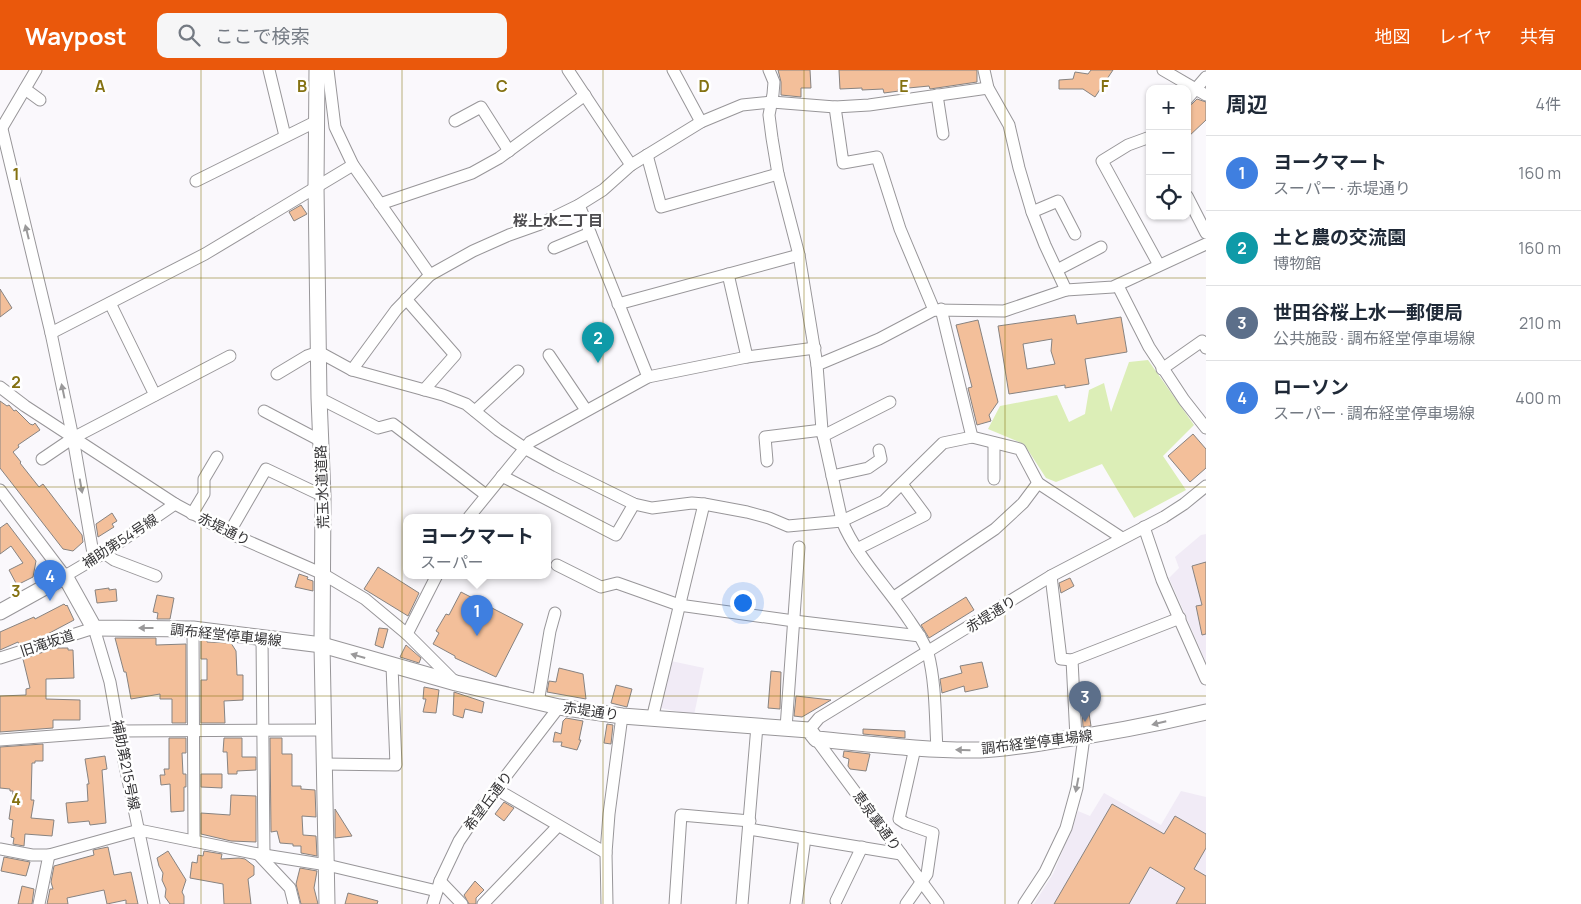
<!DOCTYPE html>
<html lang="ja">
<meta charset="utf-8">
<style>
body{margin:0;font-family:Manrope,"Noto Sans JP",sans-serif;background:#f6f6f7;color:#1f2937}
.controls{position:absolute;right:15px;top:15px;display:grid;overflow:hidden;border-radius:10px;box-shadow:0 1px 4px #0004}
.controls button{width:45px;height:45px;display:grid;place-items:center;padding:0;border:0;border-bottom:1px solid #e0e1e3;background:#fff;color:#1f2937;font:25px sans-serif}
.you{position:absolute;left:742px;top:532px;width:18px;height:18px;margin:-12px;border:4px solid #fff;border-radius:50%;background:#1a73e8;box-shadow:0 0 0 8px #1a73e833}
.badge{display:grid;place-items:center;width:32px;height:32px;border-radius:50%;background:#ea580c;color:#fff;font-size:16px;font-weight:700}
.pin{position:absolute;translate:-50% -41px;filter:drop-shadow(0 1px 2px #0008)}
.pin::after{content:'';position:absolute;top:26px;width:18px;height:15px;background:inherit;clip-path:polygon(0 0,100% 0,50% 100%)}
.popup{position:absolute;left:403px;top:444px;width:148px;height:65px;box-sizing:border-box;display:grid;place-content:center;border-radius:10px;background:#fff;filter:drop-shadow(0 1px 4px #0005);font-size:16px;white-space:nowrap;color:#747a83}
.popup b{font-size:19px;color:#1f2937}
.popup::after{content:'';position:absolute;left:50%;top:100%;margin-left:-10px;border:10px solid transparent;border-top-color:#fff}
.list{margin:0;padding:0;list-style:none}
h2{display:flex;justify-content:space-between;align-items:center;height:65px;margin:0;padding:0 20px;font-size:21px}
h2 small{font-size:16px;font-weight:400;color:#747a83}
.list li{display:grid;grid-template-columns:32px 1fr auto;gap:15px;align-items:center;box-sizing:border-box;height:75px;padding:0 20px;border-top:1px solid #e0e1e3}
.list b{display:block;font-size:19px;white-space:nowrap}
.list p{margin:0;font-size:16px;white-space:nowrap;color:#747a83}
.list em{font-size:16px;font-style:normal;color:#747a83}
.icon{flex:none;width:28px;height:28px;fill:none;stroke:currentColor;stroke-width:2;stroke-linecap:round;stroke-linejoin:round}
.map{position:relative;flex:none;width:1206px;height:834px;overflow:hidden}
header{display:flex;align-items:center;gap:30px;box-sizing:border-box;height:70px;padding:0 25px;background:#ea580c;color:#fff}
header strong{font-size:24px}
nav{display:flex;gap:28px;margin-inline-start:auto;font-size:18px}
.search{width:350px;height:45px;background:#f6f6f7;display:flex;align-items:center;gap:12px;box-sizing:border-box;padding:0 18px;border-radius:10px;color:#747a83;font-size:19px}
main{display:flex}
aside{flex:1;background:#fff}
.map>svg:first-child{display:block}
</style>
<header>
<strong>Waypost</strong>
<div class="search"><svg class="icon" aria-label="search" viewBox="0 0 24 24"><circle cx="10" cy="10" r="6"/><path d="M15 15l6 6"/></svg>ここで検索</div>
<nav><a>地図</a><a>レイヤ</a><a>共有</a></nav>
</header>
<main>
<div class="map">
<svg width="1206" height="834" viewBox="0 0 1206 834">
<rect width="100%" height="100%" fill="#faf8fc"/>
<g fill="#f1ebf6">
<path d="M1206 464V592L1169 508 1179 498 1175 487 1201 465Z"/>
<path d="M671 591 704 598 694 645 661 638Z"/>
<path d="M1181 721 1206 727V834H1034L1053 804 1070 763 1078 741 1090 746 1104 723 1161 755Z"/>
</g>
<path fill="#dceeb7" d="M1148 290 1194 355 1163 386 1186 420 1134 448 1102 394 1056 412 1046 408 1024 374 988 359 1000 336 1057 325 1069 352 1085 344 1089 320 1104 313 1111 342 1129 292Z"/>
<g fill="#f3bf9a" stroke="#878381" fill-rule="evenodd">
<path d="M778 0H810L811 18H801V27L781 25V12Z"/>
<path d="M839 0H977V12L930 19 929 16 898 19 899 21 884 23 883 19 862 20V18L840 19Z"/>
<path d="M1091 0H1113L1095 27 1083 19H1059V10L1073 9 1075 2 1088 4Z"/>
<path d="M1197 29 1206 32V50L1187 68V36L1192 34Z"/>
<path d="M301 135 307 144 294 151 289 142Z"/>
<path d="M0 219 12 238 0 247Z"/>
<path d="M1075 245 1077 254 1121 247 1127 282 1085 289 1089 314 1065 318V315L1009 324 998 256ZM1052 269 1051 281 1055 294 1027 299 1023 274Z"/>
<path d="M978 250 998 332 989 345 991 351 977 355 968 318 972 317 956 255Z"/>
<path d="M0 331 7 336 9 335 14 341 16 340 30 354 33 355 35 353 40 360 18 375 19 377 13 382 21 392 20 393 39 417 43 414 82 465 83 472 73 481 63 479 0 398Z"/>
<path d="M1193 364 1206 379V398L1190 412 1168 386Z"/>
<path d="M112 443 117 451 112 454 114 457 98 467 96 454Z"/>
<path d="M7 453 36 491 33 507 17 515 9 500 23 493 11 476 0 484V458Z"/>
<path d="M1206 492V564L1202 565 1196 536 1202 535 1192 496Z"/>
<path d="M378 497 419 523 408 546 364 519Z"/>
<path d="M299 504 308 507 307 509 313 511V521L295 517Z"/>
<path d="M1070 508 1074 516 1061 523 1059 513Z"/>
<path d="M109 518V520L116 519 117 531 97 533 95 520Z"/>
<path d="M461 522 523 554 496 607 455 588V586L433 574 439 563 436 561 446 544 449 545Z"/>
<path d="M157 525 174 528 170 549H157L158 543 153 542Z"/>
<path d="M966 527 974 540 929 568 921 555Z"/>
<path d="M64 534 66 536 67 535 74 550 42 567 19 574 18 572 0 580V562L34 547 35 549Z"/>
<path d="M379 558 388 559 383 578 375 575Z"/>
<path d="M115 568H156V575L186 574V653H172V629H160V624L131 629 126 602H124Z"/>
<path d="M201 569 207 570V572L231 573 236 581 237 605H243V630L224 631 225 653H201V610H207V589H201Z"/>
<path d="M406 575 421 588 419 593 400 587Z"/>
<path d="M55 578H68V580H73L74 608 46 609V629L80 630V650H53V658L0 662V626L26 625V619L30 618 23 589Z"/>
<path d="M982 592 988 617 965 622 964 616 942 623 940 609 962 603 960 596Z"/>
<path d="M559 598 583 604 586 629 547 622 549 611 556 612Z"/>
<path d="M771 601 781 602 780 639 768 638Z"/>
<path d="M616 615 632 619 627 637 611 633Z"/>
<path d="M424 617 439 620 436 643 423 642 426 629H423Z"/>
<path d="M454 622 484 632 482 643 465 639 463 648 453 645Z"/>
<path d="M796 626 831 630 802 647 794 646Z"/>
<path d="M1088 637 1091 656 1083 657 1082 638Z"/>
<path d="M566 648 583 651 579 670H581L577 680 561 676 562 672H553L555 662 561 664 563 651Z"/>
<path d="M607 654 613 655 611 674 604 673Z"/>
<path d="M863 659 905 661V668L863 664Z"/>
<path d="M169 668H186V683H182L183 704H186V717H184V741L171 742 170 714 161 715 160 705H165L164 699H169Z"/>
<path d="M224 668H242V687H256V700L237 701V704H228L227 682H223Z"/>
<path d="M270 668H282V684H292V716H301V719L315 720 316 747 302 746 303 765 316 766 317 786 301 783V776H293V774L280 773 277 761 271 762Z"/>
<path d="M43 674V691H35V693H32L31 730H34L31 748 54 750 52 766 25 764 24 776 13 774 14 768 11 767 13 750 9 749 13 721H10V719L0 718V677Z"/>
<path d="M844 681 870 684 866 701 850 699 848 696 849 689 843 687Z"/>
<path d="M105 686 107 699 102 700 106 753 90 755 89 751 68 753 66 733 88 731 87 714H89L85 689Z"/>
<path d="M201 704H222V718L201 717Z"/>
<path d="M231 725 256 726V772L231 771 201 764V743L230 745Z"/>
<path d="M504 732 514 738 504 751 495 744Z"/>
<path d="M1112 734 1164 764 1175 746 1206 764V778L1194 799 1206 806V834H1176L1185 818 1150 797 1129 834H1054Z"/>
<path d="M335 739 352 766 335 768Z"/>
<path d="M108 777 114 805 131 802 138 834H126V830L107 834 104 820 67 828 68 834H47L50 819H53L51 812 54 796 94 785 93 780Z"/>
<path d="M168 781 186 810 182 822 184 826V834H170L165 827 166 819 162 810 163 803 159 796 157 788Z"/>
<path d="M204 781 222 784 221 789 239 788 245 789 254 796V805L248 809 251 834H224L223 814 190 808 192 792 197 793 198 785 203 786Z"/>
<path d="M4 787 30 792 26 806 1 801Z"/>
<path d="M300 798 317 801 314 818 318 834H301L296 814Z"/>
<path d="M475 811 484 820 476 828V834H469L464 825Z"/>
<path d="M22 816 34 819 32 834H18Z"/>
<path d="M348 823 378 831 377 834H345Z"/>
</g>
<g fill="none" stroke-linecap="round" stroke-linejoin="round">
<defs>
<g id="minor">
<path d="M269 0 285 66"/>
<path d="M328 0 335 57 353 95 430 205"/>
<path d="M568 0 631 95"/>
<path d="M673 0 701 52"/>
<path d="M769 0 774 12 773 24 769 45 772 68 778 104 799 185 817 295 822 360 842 451C856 486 888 518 909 550 916 560 924 571 928 583 936 614 935 648 937 679"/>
<path d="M984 0 988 18 1009 55 1019 98 1032 142 1045 175 1066 220"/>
<path d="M1163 0 1206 25"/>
<path d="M25 19 40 30"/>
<path d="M937 25 943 64"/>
<path d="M1187 29 1206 7"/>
<path d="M835 37 843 93 877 87 900 159 934 240"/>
<path d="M455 51 481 37 509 81"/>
<path d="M0 60 2 59 51 263 73 368 94 489"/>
<path d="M0 61 36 0"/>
<path d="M1150 67 1128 75 1102 91 1159 195"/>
<path d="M647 85 661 137 778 104"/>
<path d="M196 111 317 51"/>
<path d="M1187 126 1206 163"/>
<path d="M380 134 472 103 499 88 585 25"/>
<path d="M579 135 648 307"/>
<path d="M1032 142 1058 131 1075 164"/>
<path d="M554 178 590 163"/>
<path d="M1057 200 1101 177"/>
<path d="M728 204 747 287"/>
<path d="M1118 216 1149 277 1184 330 1206 358"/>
<path d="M406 229 455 285 424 320"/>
<path d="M110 233 155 325"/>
<path d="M618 234 799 185"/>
<path d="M941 239 972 367"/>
<path d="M51 263 205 184 353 95"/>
<path d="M549 285 586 340"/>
<path d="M817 295 879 269 934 240 1004 241 1066 220 1113 217 1206 174"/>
<path d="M1162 299 1202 271 1206 278"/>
<path d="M352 300 396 240 430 205 473 181 509 165 540 154 579 135 603 120 631 95 701 52 742 35 772 32 835 37 869 35 988 18"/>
<path d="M277 304 307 286 319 282 352 300 443 325 466 334 498 360 526 379 557 396 634 434 652 438 692 433 704 434 747 442 769 448 788 456 842 451 884 431 943 373 972 367 1020 379 1038 413 1122 468"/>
<path d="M0 317 25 336 175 434 229 463 323 504 365 529 407 564 455 612"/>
<path d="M319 328 378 358 393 354 486 425"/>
<path d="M264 341 321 371"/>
<path d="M475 341 518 301"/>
<path d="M823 366 890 332"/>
<path d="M994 373V409"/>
<path d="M42 389 73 368 230 286"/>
<path d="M767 391 765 367 822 360"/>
<path d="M502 406 616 465 634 434"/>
<path d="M832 406 868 398 881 389 879 380"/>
<path d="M0 420 65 506 104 483 175 434"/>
<path d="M192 444 204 424V409L217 387"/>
<path d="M469 447 530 372 648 307 747 287 815 278"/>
<path d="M1144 457 1162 510 1206 609"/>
<path d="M229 463 266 399 323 426"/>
<path d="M857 479 925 445 902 414"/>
<path d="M104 483 114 490 156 506"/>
<path d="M557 495 601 517 617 513 679 535 794 551 920 566"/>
<path d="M1051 506 1061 589 1072 590 1180 548"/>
<path d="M894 527 995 459 1023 433 1038 413"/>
<path d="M193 559 194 771"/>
<path d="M407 564 437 505"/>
<path d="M262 568 264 784"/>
<path d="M0 588 94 558 110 612 124 691 154 834"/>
<path d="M1072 590 1076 668"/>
<path d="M538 633 550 561 555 543"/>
<path d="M652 649 704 434"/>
<path d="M786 658 799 477"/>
<path d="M809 660 819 648 1051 506 1164 447 1184 434 1206 416"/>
<path d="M816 669 938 834"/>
<path d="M0 670 120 661 325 660"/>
<path d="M325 694 396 695 392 596"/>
<path d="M496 719 606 783"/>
<path d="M749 759 901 784"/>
<path d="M0 779 32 785H49L139 760 258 784 327 795 437 821"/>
<path d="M258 784 290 818 294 834"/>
<path d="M440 811 462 834"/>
<path d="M836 831 862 777"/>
<path d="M39 834 49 785"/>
<path d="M433 834 440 811 459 771 482 737 559 637"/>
<path d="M483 834 558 756"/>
<path d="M607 834 606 783 609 744 622 646"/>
<path d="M675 834 681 745 750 751"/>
<path d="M742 834 757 656"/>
<path d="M796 834 805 768"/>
<path d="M906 834 927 804 933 763 905 753 899 749 915 678"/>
<path d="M1024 834 1045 802 1066 758 1077 718 1084 667"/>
</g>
<g id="major">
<path d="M317 0 316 116 319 328 323 426 322 575 327 834"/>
<path d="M0 542 65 506 94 558 193 559 322 575 456 613 559 637 622 646 809 660 816 669C871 674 925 681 980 680 1004 679 1028 675 1052 671 1104 664 1155 654 1206 642"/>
</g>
</defs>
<use href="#minor" stroke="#989699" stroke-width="13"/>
<use href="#major" stroke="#989699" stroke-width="17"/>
<use href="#minor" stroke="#fff" stroke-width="11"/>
<use href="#major" stroke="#fff" stroke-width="15"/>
</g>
<defs><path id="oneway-solid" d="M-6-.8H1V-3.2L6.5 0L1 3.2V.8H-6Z" transform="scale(1.25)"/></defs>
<g fill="#9a999a">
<use href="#oneway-solid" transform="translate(27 162) rotate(-104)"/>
<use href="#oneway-solid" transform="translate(63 321) rotate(-102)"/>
<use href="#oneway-solid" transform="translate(81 416) rotate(80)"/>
<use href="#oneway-solid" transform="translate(146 558) rotate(-180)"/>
<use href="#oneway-solid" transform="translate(358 586) rotate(-164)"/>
<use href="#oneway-solid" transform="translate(1159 653) rotate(166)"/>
<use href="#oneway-solid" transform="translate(963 680) rotate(-179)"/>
<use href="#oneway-solid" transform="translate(1077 715) rotate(101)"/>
</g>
<path fill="none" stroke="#847111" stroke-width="1" stroke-opacity="0.55" d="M201 0V834M402 0V834M603 0V834M804 0V834M1005 0V834M0 208H1206M0 417H1206M0 626H1206"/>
<g text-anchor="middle" stroke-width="5" stroke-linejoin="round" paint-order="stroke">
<g font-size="14" fill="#343335" stroke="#fff">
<text transform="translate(322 417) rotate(-92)" y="5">荒玉水道道路</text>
<text transform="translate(224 459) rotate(26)" y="5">赤堤通り</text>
<text transform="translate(120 471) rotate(-33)" y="5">補助第54号線</text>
<text transform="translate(991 544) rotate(-32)" y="5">赤堤通り</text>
<text transform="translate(226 565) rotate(6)" y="5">調布経堂停車場線</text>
<text transform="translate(47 573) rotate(-18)" y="5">旧滝坂道</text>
<text transform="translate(591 641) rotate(8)" y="5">赤堤通り</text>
<text transform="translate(1037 672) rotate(-7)" y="5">調布経堂停車場線</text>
<text transform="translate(126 695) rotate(79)" y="5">補助第215号線</text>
<text transform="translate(488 731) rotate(-53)" y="5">希望丘通り</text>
<text transform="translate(877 751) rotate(54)" y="5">恵泉裏通り</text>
</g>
<g font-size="15" font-weight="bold" fill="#4d4c4f" stroke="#fff">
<text x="558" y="156">桜上水二丁目</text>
</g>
</g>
<g font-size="16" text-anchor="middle" font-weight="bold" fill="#847111" stroke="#fff" stroke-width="5" stroke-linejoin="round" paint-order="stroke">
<text x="100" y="22">A</text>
<text x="302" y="22">B</text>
<text x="502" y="22">C</text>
<text x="704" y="22">D</text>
<text x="904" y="22">E</text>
<text x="1105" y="22">F</text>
<text x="16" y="110">1</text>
<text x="16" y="318">2</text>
<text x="16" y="527">3</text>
<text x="16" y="735">4</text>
</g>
</svg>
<div class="controls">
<button>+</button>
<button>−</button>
<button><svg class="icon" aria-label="locate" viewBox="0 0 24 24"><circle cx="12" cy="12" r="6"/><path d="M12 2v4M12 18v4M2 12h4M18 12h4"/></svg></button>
</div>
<div class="you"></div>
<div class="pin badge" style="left:477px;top:566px;background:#3f7fe0">1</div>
<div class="popup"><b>ヨークマート</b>スーパー</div>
<div class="pin badge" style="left:598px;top:293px;background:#0f9aa8">2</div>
<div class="pin badge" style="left:1085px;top:652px;background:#5c6f8a">3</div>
<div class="pin badge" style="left:50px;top:531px;background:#3f7fe0">4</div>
</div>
<aside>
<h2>周辺<small>4件</small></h2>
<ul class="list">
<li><span class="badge" style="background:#3f7fe0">1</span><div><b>ヨークマート</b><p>スーパー · 赤堤通り</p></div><em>160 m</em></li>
<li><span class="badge" style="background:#0f9aa8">2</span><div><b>土と農の交流園</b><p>博物館</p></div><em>160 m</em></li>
<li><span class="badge" style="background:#5c6f8a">3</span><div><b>世田谷桜上水一郵便局</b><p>公共施設 · 調布経堂停車場線</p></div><em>210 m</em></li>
<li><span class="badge" style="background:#3f7fe0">4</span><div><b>ローソン</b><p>スーパー · 調布経堂停車場線</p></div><em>400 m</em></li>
</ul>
</aside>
</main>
